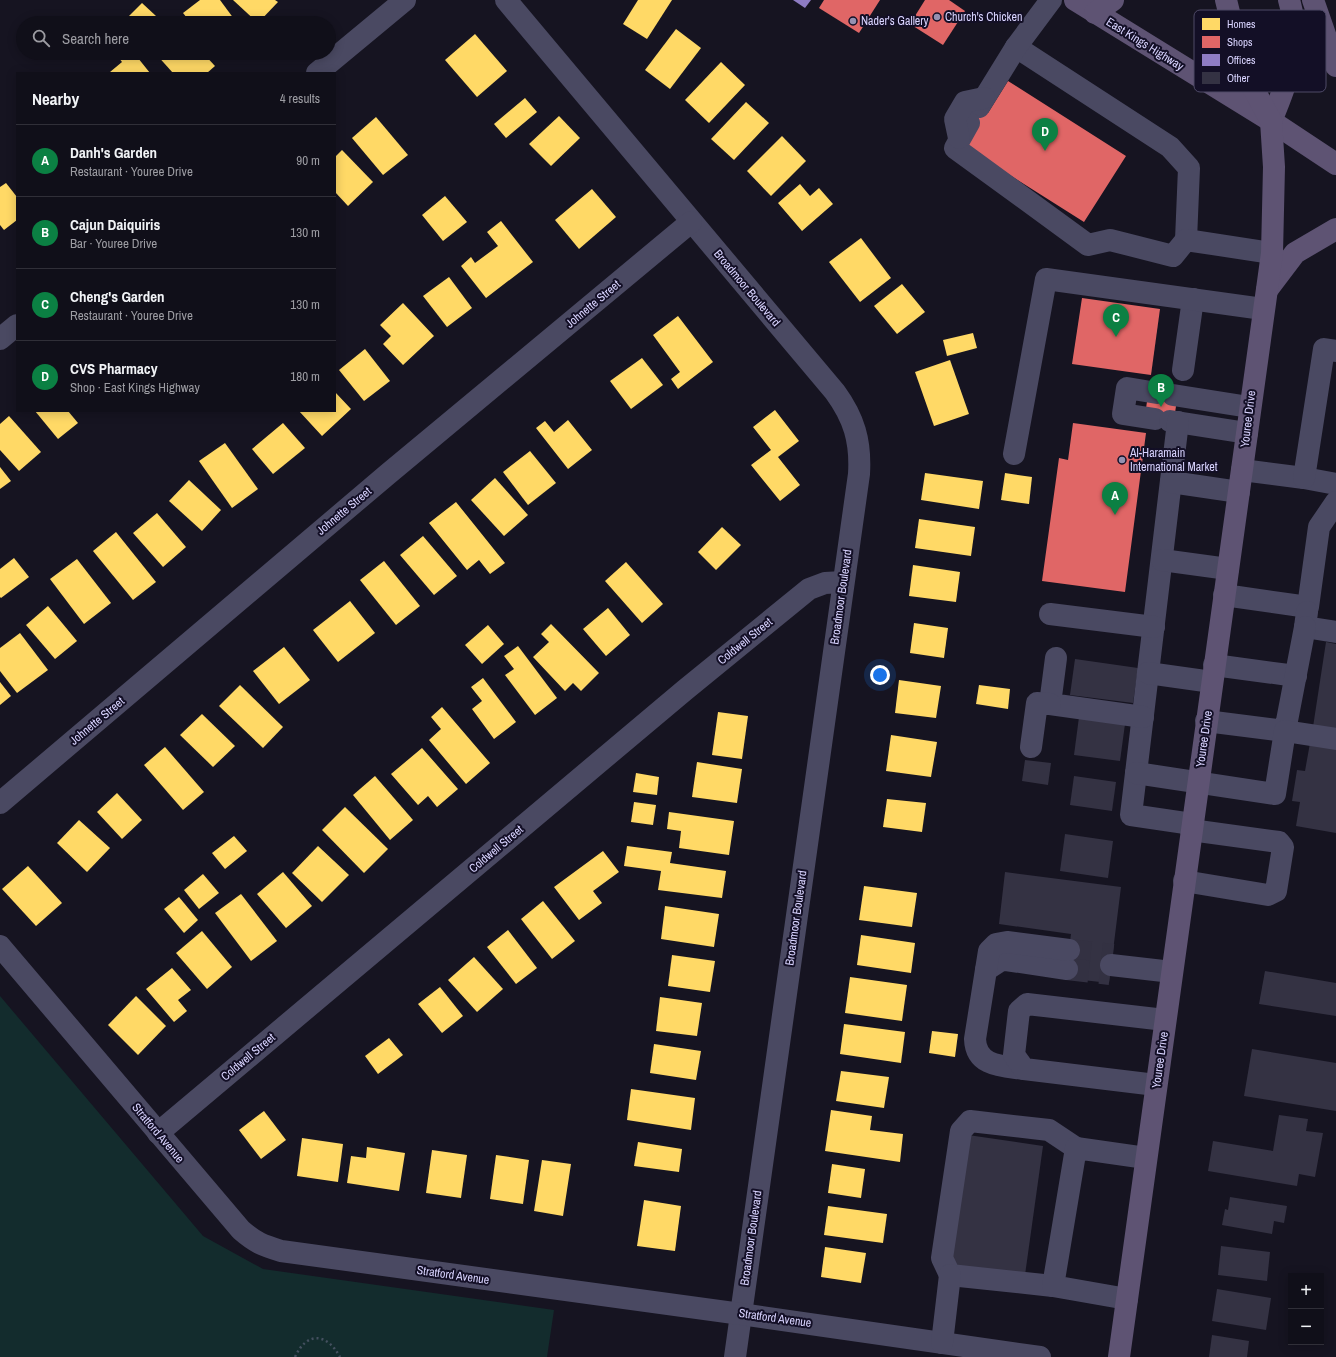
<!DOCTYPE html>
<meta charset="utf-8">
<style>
body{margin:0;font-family:"Archivo Narrow",sans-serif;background:#191822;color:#f1f3f6}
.controls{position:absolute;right:12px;bottom:12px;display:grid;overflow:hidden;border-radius:0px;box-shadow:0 2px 10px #0003}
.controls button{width:36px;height:36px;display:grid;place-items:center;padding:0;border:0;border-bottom:1px solid #302f38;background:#100f19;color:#f1f3f6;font:20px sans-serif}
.you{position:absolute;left:880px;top:675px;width:14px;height:14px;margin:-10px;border:3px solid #fff;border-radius:50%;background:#1a73e8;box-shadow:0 0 0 6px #1a73e833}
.badge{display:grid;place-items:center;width:26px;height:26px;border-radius:50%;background:#0b8043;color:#fff;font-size:13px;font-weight:700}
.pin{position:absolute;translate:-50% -33px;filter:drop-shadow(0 1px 2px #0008)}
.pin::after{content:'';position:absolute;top:21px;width:14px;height:12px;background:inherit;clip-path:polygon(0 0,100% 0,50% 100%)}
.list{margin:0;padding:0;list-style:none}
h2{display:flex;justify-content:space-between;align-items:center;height:52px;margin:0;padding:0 16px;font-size:17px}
h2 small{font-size:13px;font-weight:400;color:#9c9ca2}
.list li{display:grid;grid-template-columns:26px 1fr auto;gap:12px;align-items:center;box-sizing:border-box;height:72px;padding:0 16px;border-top:1px solid #302f38}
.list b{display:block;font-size:15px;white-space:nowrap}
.list p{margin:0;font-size:13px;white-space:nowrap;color:#9c9ca2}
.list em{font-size:13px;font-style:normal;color:#9c9ca2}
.icon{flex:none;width:22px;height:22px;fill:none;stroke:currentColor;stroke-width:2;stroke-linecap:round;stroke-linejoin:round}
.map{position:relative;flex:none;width:1336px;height:1357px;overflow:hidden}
.search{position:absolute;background:#100f19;box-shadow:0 2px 10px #0003;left:16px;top:16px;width:320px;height:44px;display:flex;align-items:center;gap:10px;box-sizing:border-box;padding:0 14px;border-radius:22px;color:#9c9ca2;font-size:15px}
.panel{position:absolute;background:#100f19;box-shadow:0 2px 10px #0003;left:16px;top:72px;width:320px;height:340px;border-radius:0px}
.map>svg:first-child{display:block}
</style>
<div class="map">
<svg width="1336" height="1357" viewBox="0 0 1336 1357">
<rect width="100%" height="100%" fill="#161421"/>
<path fill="#132c2d" d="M0 996 203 1236 263 1269 554 1310 547 1357H0Z"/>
<g fill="#ffd966">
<path d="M200 0H220L237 23H191L183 13Z"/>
<path d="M233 0H275L278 2 258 23Z"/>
<path d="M638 0H672L647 39 623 24Z"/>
<path d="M142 3 156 16 150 23H122Z"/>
<path d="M676 29 701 48 670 89 645 70Z"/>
<path d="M475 34 507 71 477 97 445 60Z"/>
<path d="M115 53H134L150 73H111L110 72 122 62Z"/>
<path d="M155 53H203L215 66 207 73H173Z"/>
<path d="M214 53H225L219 58Z"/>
<path d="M721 62 745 85 709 123 685 100Z"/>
<path d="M525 98 537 112 506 138 494 124Z"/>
<path d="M746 102 769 123 734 160 711 139Z"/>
<path d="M559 116 580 138 551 166 529 144Z"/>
<path d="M376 117 408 155 383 175 352 138Z"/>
<path d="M782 136 806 161 771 196 747 171Z"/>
<path d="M342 150 373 182 348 206 335 192V157Z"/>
<path d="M6 183 17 197V220L4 230 0 225V187Z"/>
<path d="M800 184 810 196 819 188 833 204 802 231 778 203Z"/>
<path d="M592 189 616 217 579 249 555 220Z"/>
<path d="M445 196 467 222 443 241 422 215Z"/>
<path d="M501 221 533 262 486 298 461 266 471 257 475 263 498 246 487 232Z"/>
<path d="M861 238 891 278 860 302 829 262Z"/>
<path d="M449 277 472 308 447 327 423 296Z"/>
<path d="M902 284 925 312 897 334 874 306Z"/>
<path d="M403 303 434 336 403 365 383 344 391 336 380 325Z"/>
<path d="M678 316 713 362 678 389 671 379 680 372 653 335Z"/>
<path d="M973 333 977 348 947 356 943 340Z"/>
<path d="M365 349 390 381 364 401 339 370Z"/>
<path d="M642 358 663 385 631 409 610 381Z"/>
<path d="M950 360 969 414 934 426 915 372Z"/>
<path d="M335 392 351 409 322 436 299 411H335Z"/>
<path d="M775 410 799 441 778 457 800 485 780 501 751 465 771 450 753 427Z"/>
<path d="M35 411H68L78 423 58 439Z"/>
<path d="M9 416 41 452 19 471 0 450V424Z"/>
<path d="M568 420 592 450 568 469 536 428 545 421 554 432Z"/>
<path d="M283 423 305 448 273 474 252 449Z"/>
<path d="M225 443 258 489 232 508 199 461Z"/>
<path d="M530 451 556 483 528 505 503 472Z"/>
<path d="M0 467 11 481 0 489Z"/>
<path d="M925 473 983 481 979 509 921 500Z"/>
<path d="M1005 473 1032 477 1029 504 1001 500Z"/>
<path d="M495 478 528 515 504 536 471 500Z"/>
<path d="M189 480 221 510 202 531 169 501Z"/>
<path d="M456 502 505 563 490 574 479 560 467 570 429 523Z"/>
<path d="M157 513 186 547 163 567 133 533Z"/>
<path d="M919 519 975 527 971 556 915 548Z"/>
<path d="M722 527 741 545 716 570 698 552Z"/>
<path d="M116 532 156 582 133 600 93 551Z"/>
<path d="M423 536 457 576 434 595 400 555Z"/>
<path d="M14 558 29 577 1 598 0 597V569Z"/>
<path d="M77 559 111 603 84 624 50 579Z"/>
<path d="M384 561 420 606 396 625 360 580Z"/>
<path d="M626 562 663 604 642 623 605 581Z"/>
<path d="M913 565 960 572 956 602 909 596Z"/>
<path d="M350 601 375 633 338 662 313 630Z"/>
<path d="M48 606 77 641 55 659 26 625Z"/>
<path d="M608 608 630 635 606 656 583 629Z"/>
<path d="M914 623 948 628 944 658 910 653Z"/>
<path d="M551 624 599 673 581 691 573 683 565 691 533 657 549 642 541 634Z"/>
<path d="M488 625 504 644 482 664 465 645Z"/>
<path d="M20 633 48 670 17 693 0 671V648Z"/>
<path d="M518 646 557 698 535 715 505 675 514 669 504 656Z"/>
<path d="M284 647 310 680 279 704 253 671Z"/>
<path d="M483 678 516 722 494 739 472 709 482 701 471 687Z"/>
<path d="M899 680 941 686 936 718 895 713Z"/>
<path d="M0 682 11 696 0 705Z"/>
<path d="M240 685 283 727 263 748 219 706Z"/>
<path d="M979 685 1010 689 1008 709 976 704Z"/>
<path d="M442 707 490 763 466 784 429 740 441 729 431 717Z"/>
<path d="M718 712 748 716 742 759 712 755Z"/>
<path d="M202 714 235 746 213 767 180 735Z"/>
<path d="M891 735 937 742 931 777 886 771Z"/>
<path d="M165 747 204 792 183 810 144 765Z"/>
<path d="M422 748 458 789 437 807 428 796 418 805 391 774Z"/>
<path d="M697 762 742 769 737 803 692 797Z"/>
<path d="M636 773 659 777 657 795 633 792Z"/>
<path d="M375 776 413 820 390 840 353 795Z"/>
<path d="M117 793 142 820 122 839 97 812Z"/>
<path d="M887 799 926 803 922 832 883 827Z"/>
<path d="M634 802 656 805 653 825 631 822Z"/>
<path d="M345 807 388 849 364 873 322 830Z"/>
<path d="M669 812 734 821 729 855 679 848 681 831 667 829Z"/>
<path d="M79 820 110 848 87 872 57 843Z"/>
<path d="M234 836 247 851 225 869 212 853Z"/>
<path d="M318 846 349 875 322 902 292 873Z"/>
<path d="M627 846 672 852 670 863 726 871 722 898 658 890 661 871 624 866Z"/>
<path d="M603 851 619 872 593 891 602 903 579 920 554 887Z"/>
<path d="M28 866 62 903 36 926 2 889Z"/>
<path d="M283 872 312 906 286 928 257 894Z"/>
<path d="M203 874 219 893 199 909 184 890Z"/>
<path d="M864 886 917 893 912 927 859 920Z"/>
<path d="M241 894 277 941 251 961 215 913Z"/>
<path d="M179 897 198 920 184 933 164 909Z"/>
<path d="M543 901 575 941 552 959 521 919Z"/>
<path d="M665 906 719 914 714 947 661 939Z"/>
<path d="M508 930 537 968 516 984 487 947Z"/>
<path d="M202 931 232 967 207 989 176 953Z"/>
<path d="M861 935 915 943 911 973 857 965Z"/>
<path d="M672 955 715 961 710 992 668 986Z"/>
<path d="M474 957 503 989 477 1012 448 980Z"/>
<path d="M172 968 191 990 178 1000 187 1011 174 1022 146 989Z"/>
<path d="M850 977 907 985 902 1021 845 1013Z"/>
<path d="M440 987 463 1016 442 1033 418 1004Z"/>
<path d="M136 996 166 1026 138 1055 108 1025Z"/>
<path d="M660 997 702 1003 697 1036 656 1031Z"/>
<path d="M844 1024 905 1032 901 1063 840 1054Z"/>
<path d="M932 1031 958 1034 955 1057 929 1053Z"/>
<path d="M389 1038 403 1055 378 1074 365 1056Z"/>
<path d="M654 1044 701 1051 696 1080 650 1073Z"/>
<path d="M841 1071 889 1077 884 1108 836 1101Z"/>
<path d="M631 1089 695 1098 691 1130 627 1120Z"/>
<path d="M831 1110 872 1116 870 1130 903 1134 900 1162 825 1151Z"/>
<path d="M264 1111 286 1140 261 1159 239 1130Z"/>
<path d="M302 1138 343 1144 338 1182 297 1176Z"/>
<path d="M638 1142 682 1149 679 1172 634 1166Z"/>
<path d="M367 1147 405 1153 399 1191 347 1183 351 1156 366 1158Z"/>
<path d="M432 1150 467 1155 461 1198 426 1193Z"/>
<path d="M496 1155 529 1160 523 1204 490 1199Z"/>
<path d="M542 1160 571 1164 563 1216 534 1211Z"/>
<path d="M832 1164 865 1169 861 1198 828 1193Z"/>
<path d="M644 1200 681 1206 675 1251 637 1246Z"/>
<path d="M828 1206 887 1214 883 1243 824 1235Z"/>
<path d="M825 1247 866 1253 861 1283 821 1277Z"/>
</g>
<g fill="#e06666">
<path d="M824 0H880L859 33 819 8Z"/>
<path d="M925 0H949L965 11 943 45 910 24Z"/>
<path d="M1008 81 1126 156 1084 222 964 146 975 105 988 113Z"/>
<path d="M1082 298 1160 309 1151 375 1072 364Z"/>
<path d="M1148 395 1177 400 1174 419 1145 415Z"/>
<path d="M1073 423 1146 433 1125 592 1042 581 1059 458 1068 460Z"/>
</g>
<path fill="#8e7cc3" d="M793 0H811L805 8Z"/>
<g fill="#343243">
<path d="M1326 642 1336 644V730L1313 727Z"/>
<path d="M1075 659 1138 668 1133 703 1070 695Z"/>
<path d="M1079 717 1125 724 1120 761 1074 755Z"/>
<path d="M1310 743 1336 748V833L1296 826 1300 802 1292 801 1297 770 1305 771Z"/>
<path d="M1025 760 1051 763 1048 785 1022 781Z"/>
<path d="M1074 776 1116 782 1112 811 1070 805Z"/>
<path d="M1065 834 1113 841 1108 878 1060 871Z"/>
<path d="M1005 872 1121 887 1109 983 1065 978 1071 934 999 924Z"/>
<path d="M1265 971 1336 983V1016L1259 1004Z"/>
<path d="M1252 1049 1336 1063V1111L1244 1096Z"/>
<path d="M1279 1115 1308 1119 1306 1131 1323 1133 1315 1177 1299 1174 1297 1186 1208 1171 1213 1141 1273 1151Z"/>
<path d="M968 1135 1043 1146 1025 1275 949 1265Z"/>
<path d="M1230 1197 1287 1206 1284 1223 1274 1221 1272 1234 1222 1225 1225 1209 1228 1210Z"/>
<path d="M1221 1246 1270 1252 1267 1281 1218 1275Z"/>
<path d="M1217 1289 1271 1298 1266 1330 1212 1321Z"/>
<path d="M1212 1335 1249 1341 1247 1357H1209Z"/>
</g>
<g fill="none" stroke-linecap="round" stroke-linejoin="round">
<g stroke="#333142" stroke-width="22" stroke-dasharray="22 11" stroke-linecap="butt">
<path d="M1069 950 1113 955"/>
<path d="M1067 969 1110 974"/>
</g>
<path stroke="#44505f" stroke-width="2.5" stroke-dasharray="2 3" stroke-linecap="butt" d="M295 1357C307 1331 327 1333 340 1357"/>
<g stroke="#4a4962" stroke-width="22">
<path d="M506 0 835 392C854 418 861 441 859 474L735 1357"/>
<path d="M1016 47 1170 147 1189 168 1186 240"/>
<path d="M317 73 405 0"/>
<path d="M979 107 1016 47 1051 0"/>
<path d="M969 123 955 148 1088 245 1110 240 1173 256 1186 240 1272 253"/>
<path d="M959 138 955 119 965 102 984 98"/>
<path d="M0 339 17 325"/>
<path d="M1183 370 1193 299"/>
<path d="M1173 395 1249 407"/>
<path d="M1155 419 1123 414 1127 388 1157 393"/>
<path d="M1170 421 1247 433"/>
<path d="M1178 422 1131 815 1192 824"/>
<path d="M1014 454 1046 279 1263 309"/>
<path d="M1242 470 1304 478 1336 484"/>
<path d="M1304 478 1324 349 1336 351"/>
<path d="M1171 482 1239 492"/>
<path d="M1162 560 1228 569"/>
<path d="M1224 595 1308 607 1319 527 1336 502"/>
<path d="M1307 612 1305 627 1336 632"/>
<path d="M1050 614 1154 627"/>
<path d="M1056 658 1050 704 1143 717"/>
<path d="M1214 665 1296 676"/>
<path d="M1148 673 1212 682"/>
<path d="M1206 721 1285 731 1305 627"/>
<path d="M1031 747 1037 703 1050 704"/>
<path d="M1136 773 1275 794 1285 731 1336 739"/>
<path d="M0 803 388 474 691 222"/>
<path d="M1184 881 1268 895 1276 891 1283 847 1279 842 1191 830"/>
<path d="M0 946 241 1230C256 1243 262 1245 281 1251L741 1314 1040 1357"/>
<path d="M1111 965 1172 972"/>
<path d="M986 970 1000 961 1006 960 1067 969"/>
<path d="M1024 1069C1003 1066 976 1067 975 1039L989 951 996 944 1007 942 1069 950"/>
<path d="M1156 1085 1024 1069 1014 1055 1019 1011 1027 1004 1165 1020"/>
<path d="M158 1133 685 690 809 589 825 583 843 582"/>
<path d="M1053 1286 950 1275 942 1258 961 1131 970 1121 1049 1130 1076 1148"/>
<path d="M1127 1299 1053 1286 1076 1148 1146 1158"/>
<path d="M942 1343 950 1275"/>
</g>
<g stroke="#5e5373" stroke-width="22">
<path d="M1075 0 1271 121 1336 164"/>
<path d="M1313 0 1336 66"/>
<path d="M1095 13 1113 0"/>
<path d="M1271 121C1288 81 1302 44 1289 0"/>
<path d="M1267 290 1295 253 1336 229"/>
<path d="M1119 1357 1272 253 1274 167 1271 121 1252 86 1238 49 1226 0"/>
</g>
</g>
<g fill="#9591b1" stroke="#130f26" stroke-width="1.5">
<circle cx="937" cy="17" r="4"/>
<circle cx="853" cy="21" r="4"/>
<circle cx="1122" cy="460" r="4"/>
</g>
<g text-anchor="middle" stroke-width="4" stroke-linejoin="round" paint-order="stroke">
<g font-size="12" fill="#d9d4ff" stroke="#130f26" text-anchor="start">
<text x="945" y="21">Church's Chicken</text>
<text x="861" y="25">Nader's Gallery</text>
<text x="1130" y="457">Al-Haramain<tspan x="1130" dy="14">International Market</tspan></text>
</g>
<g font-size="12" fill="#d9d4ff" stroke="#130f26">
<text transform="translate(1145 44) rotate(32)" y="4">East Kings Highway</text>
<text transform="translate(747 288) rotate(50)" y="4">Broadmoor Boulevard</text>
<text transform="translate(593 304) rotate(-40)" y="4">Johnette Street</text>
<text transform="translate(1248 419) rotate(-83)" y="4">Youree Drive</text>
<text transform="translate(344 511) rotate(-40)" y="4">Johnette Street</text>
<text transform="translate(841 597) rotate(-82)" y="4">Broadmoor Boulevard</text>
<text transform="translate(745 641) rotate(-39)" y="4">Coldwell Street</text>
<text transform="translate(97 721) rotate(-40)" y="4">Johnette Street</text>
<text transform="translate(1204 739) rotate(-82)" y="4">Youree Drive</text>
<text transform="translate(496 849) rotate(-40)" y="4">Coldwell Street</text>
<text transform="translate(796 918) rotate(-82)" y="4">Broadmoor Boulevard</text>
<text transform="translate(248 1057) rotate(-40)" y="4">Coldwell Street</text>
<text transform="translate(1160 1060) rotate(-82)" y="4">Youree Drive</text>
<text transform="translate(158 1133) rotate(50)" y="4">Stratford Avenue</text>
<text transform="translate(751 1238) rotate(-82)" y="4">Broadmoor Boulevard</text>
<text transform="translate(453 1275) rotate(8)" y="4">Stratford Avenue</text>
<text transform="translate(775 1318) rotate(8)" y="4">Stratford Avenue</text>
</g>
</g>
<rect x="1194" y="10" width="132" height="82" rx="6" fill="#130f26" stroke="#4e4a67" stroke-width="1"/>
<rect x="1202" y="18" width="18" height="12" fill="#ffd966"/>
<rect x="1202" y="36" width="18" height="12" fill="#e06666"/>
<rect x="1202" y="54" width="18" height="12" fill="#8e7cc3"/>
<rect x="1202" y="72" width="18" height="12" fill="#343243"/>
<g font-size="11" fill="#d9d4ff">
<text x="1227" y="28">Homes</text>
<text x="1227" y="46">Shops</text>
<text x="1227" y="64">Offices</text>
<text x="1227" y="82">Other</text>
</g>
</svg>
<div class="controls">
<button>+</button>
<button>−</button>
</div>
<div class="you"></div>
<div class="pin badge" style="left:1115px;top:515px">A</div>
<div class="pin badge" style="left:1161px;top:407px">B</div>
<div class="pin badge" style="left:1116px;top:337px">C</div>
<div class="pin badge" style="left:1045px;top:151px">D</div>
<div class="search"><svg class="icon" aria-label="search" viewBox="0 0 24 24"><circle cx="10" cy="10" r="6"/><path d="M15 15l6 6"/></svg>Search here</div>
<section class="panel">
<h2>Nearby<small>4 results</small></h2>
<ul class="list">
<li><span class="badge">A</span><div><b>Danh's Garden</b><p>Restaurant · Youree Drive</p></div><em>90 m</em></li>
<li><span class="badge">B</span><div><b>Cajun Daiquiris</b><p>Bar · Youree Drive</p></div><em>130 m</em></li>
<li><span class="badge">C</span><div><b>Cheng's Garden</b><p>Restaurant · Youree Drive</p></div><em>130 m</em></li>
<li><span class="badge">D</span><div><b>CVS Pharmacy</b><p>Shop · East Kings Highway</p></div><em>180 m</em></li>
</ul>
</section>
</div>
